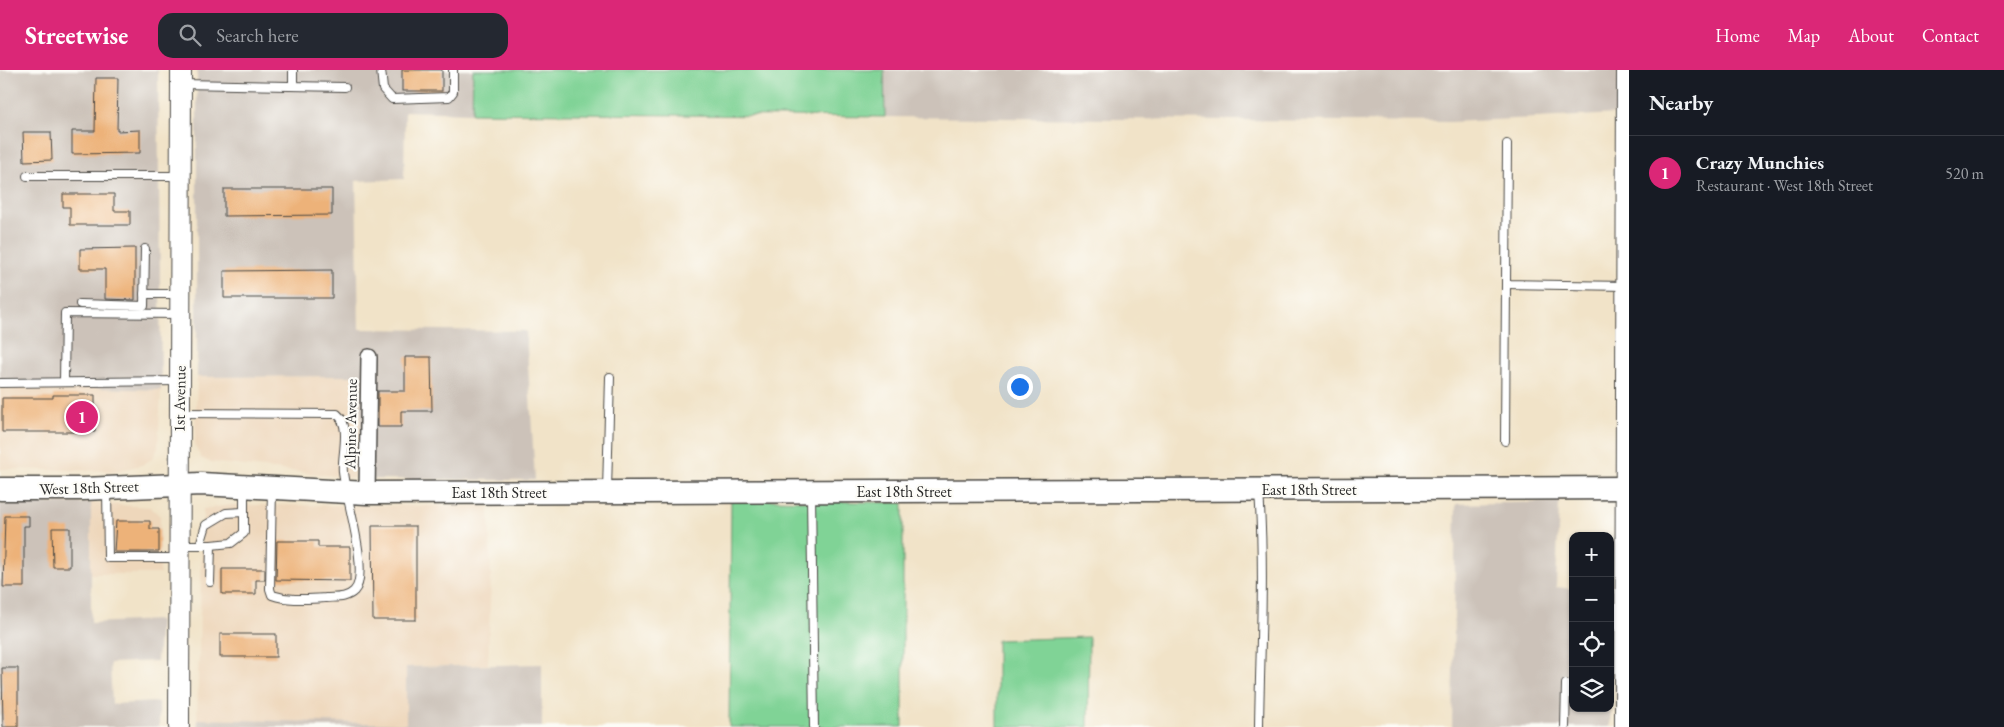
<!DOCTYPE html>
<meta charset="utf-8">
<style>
body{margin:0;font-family:"EB Garamond",serif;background:#242831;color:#f1f3f6}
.controls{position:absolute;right:15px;bottom:15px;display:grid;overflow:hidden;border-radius:10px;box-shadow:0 1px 4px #0004}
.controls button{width:45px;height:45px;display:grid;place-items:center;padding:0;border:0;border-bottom:1px solid #363941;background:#171b24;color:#f1f3f6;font:25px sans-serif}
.you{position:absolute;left:1019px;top:316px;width:18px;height:18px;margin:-12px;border:4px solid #fff;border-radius:50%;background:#1a73e8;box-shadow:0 0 0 8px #1a73e833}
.badge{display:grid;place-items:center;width:32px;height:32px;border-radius:50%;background:#db2777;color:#fff;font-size:16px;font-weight:700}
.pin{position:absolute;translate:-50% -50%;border:2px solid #fff;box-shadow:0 1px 5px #0006}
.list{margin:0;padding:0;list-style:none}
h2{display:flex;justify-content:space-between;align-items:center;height:65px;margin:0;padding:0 20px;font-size:21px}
h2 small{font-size:16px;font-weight:400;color:#9ea1a6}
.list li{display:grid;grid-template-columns:32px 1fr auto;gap:15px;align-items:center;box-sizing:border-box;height:75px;padding:0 20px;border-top:1px solid #363941}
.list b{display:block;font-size:19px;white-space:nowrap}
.list p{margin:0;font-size:16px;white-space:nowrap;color:#9ea1a6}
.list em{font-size:16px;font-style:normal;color:#9ea1a6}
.icon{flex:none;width:28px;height:28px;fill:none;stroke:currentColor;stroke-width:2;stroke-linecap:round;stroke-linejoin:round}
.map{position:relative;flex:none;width:1629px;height:657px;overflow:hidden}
header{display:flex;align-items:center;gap:30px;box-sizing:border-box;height:70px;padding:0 25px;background:#db2777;color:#fff}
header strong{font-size:24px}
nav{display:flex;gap:28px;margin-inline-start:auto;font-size:18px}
.search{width:350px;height:45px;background:#242831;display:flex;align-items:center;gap:12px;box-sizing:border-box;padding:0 18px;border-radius:15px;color:#9ea1a6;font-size:19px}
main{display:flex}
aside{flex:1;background:#171b24}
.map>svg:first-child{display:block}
</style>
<header>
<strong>Streetwise</strong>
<div class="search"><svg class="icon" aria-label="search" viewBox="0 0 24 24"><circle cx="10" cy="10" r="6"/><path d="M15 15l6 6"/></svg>Search here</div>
<nav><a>Home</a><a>Map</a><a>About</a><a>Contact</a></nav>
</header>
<main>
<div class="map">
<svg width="1629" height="657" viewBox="0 0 1629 657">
<rect width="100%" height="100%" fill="#fdfcf7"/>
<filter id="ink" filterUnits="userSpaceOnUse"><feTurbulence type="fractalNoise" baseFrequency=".02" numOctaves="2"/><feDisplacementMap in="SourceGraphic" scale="10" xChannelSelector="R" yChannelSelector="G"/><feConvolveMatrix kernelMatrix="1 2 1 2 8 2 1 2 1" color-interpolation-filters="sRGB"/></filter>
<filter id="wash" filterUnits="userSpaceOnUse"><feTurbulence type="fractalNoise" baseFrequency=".0096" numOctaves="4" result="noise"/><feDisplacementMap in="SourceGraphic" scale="20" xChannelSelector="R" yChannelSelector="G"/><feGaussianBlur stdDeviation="1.12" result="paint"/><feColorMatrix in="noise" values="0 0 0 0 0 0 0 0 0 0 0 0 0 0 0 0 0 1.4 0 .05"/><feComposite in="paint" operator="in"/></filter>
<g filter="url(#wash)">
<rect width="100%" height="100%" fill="#f1e3c8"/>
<g fill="#eed7bb">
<path d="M359 306 362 409 210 392 201 388 195 375 197 307Z"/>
<path d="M0 315 161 320 158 378 152 389 142 395 116 401 0 399Z"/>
<path d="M91 433 150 437 160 446V504H91Z"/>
<path d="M232 435 489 436 491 506 488 595 406 597 407 654 197 649 203 439Z"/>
</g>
<g fill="#ccc2b9">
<path d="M0 0H158L161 320 0 315Z"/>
<path d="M197 0H473L472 43 405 41 404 109 356 111 359 259 526 261 535 410 362 409 359 306 197 307Z"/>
<path d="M884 0H1618L1619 44 1450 52 885 47Z"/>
<path d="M1559 432 1556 517 1573 519V638H1610V521H1616L1610 657H1452L1456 434Z"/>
<path d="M91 433V553L160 550 157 591 110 593 112 634 159 632V657H0V434Z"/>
<path d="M542 594V657H198L197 649 406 654V597Z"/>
</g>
<g fill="#80d396" stroke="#567f60">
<path d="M473 0H884L885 47 472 43Z"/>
<path d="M731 429 903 433V657H729Z"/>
<path d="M1089 567 1088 657H997V570Z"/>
</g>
<g id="blocks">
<g fill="#edb279">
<rect x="402" y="0" width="40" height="21"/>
<path d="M96 8H118L117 61 140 60V83L72 84V61H95Z"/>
<path d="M23 62H51L52 90 24 91Z"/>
<path d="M224 119H332V145L224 146Z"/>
<path d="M63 124H114V141H130V155H70V137H63Z"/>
<path d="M135 178V230L105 229V199H80V179Z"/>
<path d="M332 200V228H224V201Z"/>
<path d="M405 287H431L432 341H401V357H378V321H405Z"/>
<path d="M53 325H95V362H2V328H53Z"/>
<path d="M5 446H29V456H24V517H3Z"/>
<path d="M116 451H150V459H159V482H114Z"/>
<path d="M372 456H416V550H373Z"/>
<path d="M52 458H70V497H53Z"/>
<path d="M277 471H318V477H350V511L276 510Z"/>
<path d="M222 499H265V510H256V524H222Z"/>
<rect x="220" y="564" width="56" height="23"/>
<path d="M2 598H18V657H3Z"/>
</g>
</g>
</g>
<g filter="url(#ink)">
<use href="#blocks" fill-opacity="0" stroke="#494743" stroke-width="1"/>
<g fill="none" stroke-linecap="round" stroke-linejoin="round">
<defs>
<g id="lane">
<path d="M293 0V16"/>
<path d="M381 0 383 19 392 29 449 27 453 22V0"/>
<path d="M181 14 345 17"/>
<path d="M1507 74 1506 214 1626 216"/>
<path d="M27 106H181"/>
<path d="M144 224H180"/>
<path d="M80 234 144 236 145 179"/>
<path d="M64 311 65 243 180 244"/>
<path d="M0 313 180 311"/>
<path d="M180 343 337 344C352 356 341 386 343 402 345 425 371 505 354 521 346 529 335 527 325 528 306 529 290 531 272 525L270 519 272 419"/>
<path d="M1505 371 1506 214"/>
<path d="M107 419 108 488H178"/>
<path d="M607 420 610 307"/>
<path d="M1259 422C1265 500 1260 579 1259 657"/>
<path d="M811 423 814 657"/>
<path d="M180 475H211L210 512"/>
<path d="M200 475 206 455 226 443 243 442"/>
<path d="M211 475 231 473 244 463V419"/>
<path d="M1565 657 1566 614"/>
</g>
<path id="street" d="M367 423 369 287"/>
<g id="secondary">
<path d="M179 657 181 0"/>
<path d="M1625 657 1627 0"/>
</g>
<path id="primary" d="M0 419H83L201 414 367 423 1629 418"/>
</defs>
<use href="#lane" stroke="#494743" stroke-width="10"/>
<use href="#street" stroke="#494743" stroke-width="18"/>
<use href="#secondary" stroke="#494743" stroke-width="22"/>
<use href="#primary" stroke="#494743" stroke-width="25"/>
<use href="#lane" stroke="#fff" stroke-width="8"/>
<use href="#street" stroke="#fff" stroke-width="15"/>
<use href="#secondary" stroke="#fff" stroke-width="20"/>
<use href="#primary" stroke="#fff" stroke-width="22"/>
</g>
</g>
<g text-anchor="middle" stroke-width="4.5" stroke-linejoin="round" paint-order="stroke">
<g font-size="16" fill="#2b2b2b" stroke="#fdfcf7">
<text transform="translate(179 329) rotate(-89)" y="6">1st Avenue</text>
<text transform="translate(350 354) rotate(-89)" y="6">Alpine Avenue</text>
<text transform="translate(89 417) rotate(-2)" y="6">West 18th Street</text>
<text x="1309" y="425">East 18th Street</text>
<text x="904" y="427">East 18th Street</text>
<text x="499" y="428">East 18th Street</text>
</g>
</g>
</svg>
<div class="controls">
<button>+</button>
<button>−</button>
<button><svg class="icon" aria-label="locate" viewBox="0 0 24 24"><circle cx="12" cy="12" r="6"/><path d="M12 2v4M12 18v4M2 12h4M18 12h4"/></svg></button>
<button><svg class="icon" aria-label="layers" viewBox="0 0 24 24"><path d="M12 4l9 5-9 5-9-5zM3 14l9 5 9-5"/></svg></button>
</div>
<div class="you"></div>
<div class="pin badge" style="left:82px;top:347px">1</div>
</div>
<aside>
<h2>Nearby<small></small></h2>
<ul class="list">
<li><span class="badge">1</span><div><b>Crazy Munchies</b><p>Restaurant · West 18th Street</p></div><em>520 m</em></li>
</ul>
</aside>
</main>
